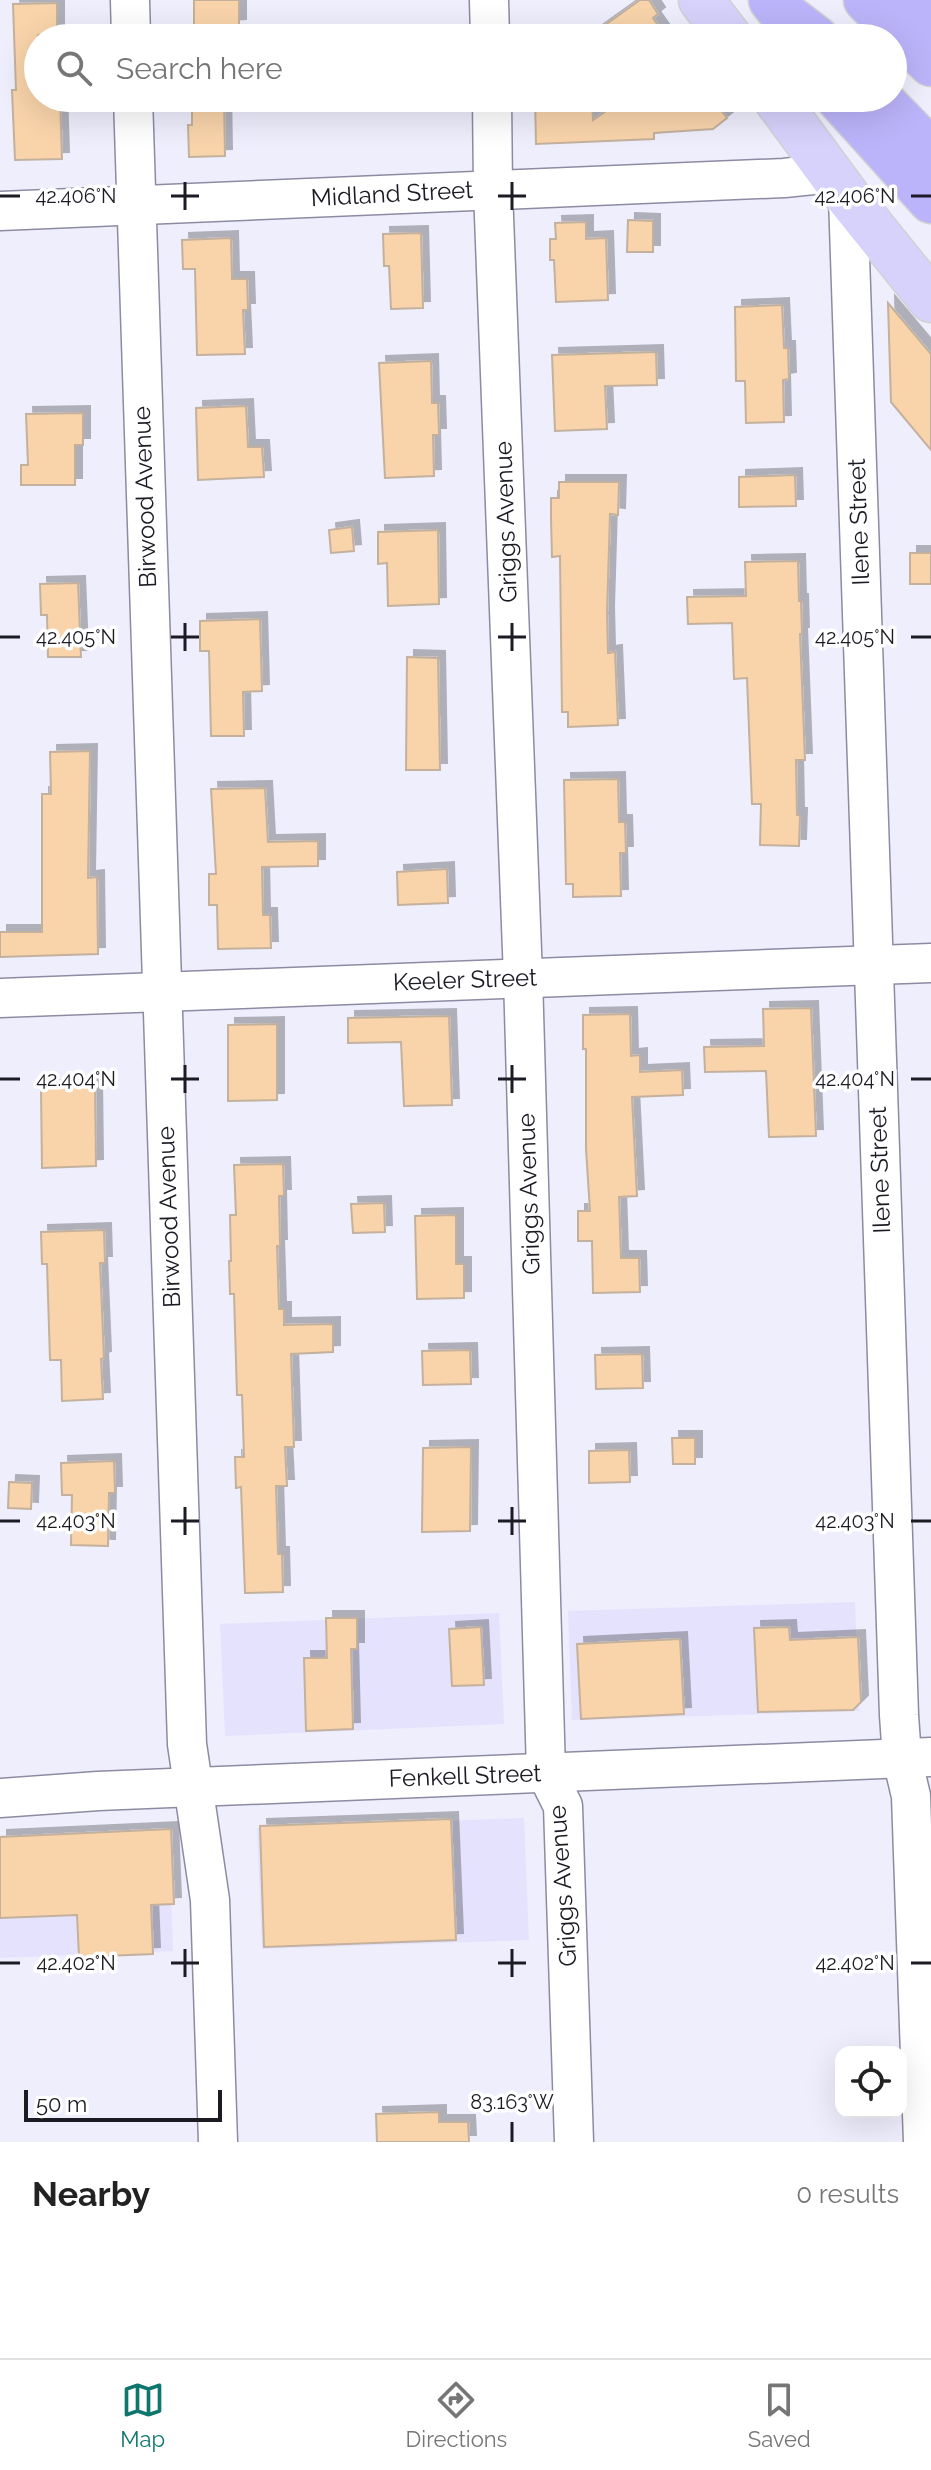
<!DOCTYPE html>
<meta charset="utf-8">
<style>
body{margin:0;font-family:Raleway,sans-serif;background:#f6f6f6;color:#222}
.controls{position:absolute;right:24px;bottom:24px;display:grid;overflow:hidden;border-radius:16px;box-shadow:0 8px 32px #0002}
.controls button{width:72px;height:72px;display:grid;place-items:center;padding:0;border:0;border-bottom:2px solid #e0e0e0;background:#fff;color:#222;font:40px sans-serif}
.scale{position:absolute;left:24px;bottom:20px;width:198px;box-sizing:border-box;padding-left:8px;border:4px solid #1c1b24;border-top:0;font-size:22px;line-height:28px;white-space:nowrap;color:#1c1b24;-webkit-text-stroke:6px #fff;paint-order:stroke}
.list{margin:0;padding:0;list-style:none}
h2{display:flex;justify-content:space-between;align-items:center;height:104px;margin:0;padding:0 32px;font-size:34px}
h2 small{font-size:26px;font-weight:400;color:#767676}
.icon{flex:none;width:44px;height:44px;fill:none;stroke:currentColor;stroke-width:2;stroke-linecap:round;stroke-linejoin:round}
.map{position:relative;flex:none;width:931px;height:2142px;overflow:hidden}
.search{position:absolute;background:#fff;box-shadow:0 8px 32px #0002;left:24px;right:24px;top:24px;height:88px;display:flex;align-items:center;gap:20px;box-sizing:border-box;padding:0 28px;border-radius:44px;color:#767676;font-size:30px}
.sheet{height:216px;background:#fff}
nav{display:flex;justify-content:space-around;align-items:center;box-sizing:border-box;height:112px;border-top:2px solid #e0e0e0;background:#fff;font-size:22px;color:#767676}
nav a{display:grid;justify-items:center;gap:4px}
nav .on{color:#0f766e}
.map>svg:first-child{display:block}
</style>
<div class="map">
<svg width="931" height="2142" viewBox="0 0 931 2142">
<defs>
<filter id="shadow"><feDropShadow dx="7" dy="-7" stdDeviation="0" flood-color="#0004"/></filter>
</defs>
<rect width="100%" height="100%" fill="#efeefd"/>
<g fill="#e4e2fc">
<path d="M855 1602 859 1711 572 1720 568 1611Z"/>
<path d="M499 1613 504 1724 225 1736 220 1624Z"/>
<path d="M524 1818 529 1940 262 1949 257 1828Z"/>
<path d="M168 1829 173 1951 0 1958V1861H13L12 1835Z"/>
</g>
<g fill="#f9d4ab" stroke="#c3b19e" stroke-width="2" filter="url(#shadow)">
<path d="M194 0H239V26L223 27V38H194Z"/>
<path d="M640 0H649L658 14 653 18 667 38H587Z"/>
<path d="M57 3V34L38 35V98H60L62 159 15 160 12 90H16L13 4Z"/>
<path d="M192 98H224L225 156 189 157 188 125H192Z"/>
<path d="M535 98H592L593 120 624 98H712L727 118 713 129 654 133V139L536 144Z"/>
<path d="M628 220 653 221V252H627Z"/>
<path d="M586 222V239L606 238 608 300 556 302 554 260H550V239H556L555 223Z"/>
<path d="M421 233 423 308 391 309 389 266H384L383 234Z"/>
<path d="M231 238 232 279H247L248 310H243L245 354 197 355 195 269H183L182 240Z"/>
<path d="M888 303 931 354V450L891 402Z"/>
<path d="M782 305 784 348H788L789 379 783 380 784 422 746 423 745 381H736L735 307Z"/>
<path d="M656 352 657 385 605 386 607 429 555 431 552 355Z"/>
<path d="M431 361 432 403H438L439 435H433L434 476 385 478 379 363Z"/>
<path d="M246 406 248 447H262L264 477 198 480 196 408Z"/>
<path d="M83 413V445H75V485H21V465H28L26 414Z"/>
<path d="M795 475 796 506 739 507V477Z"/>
<path d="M559 482H619L618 515 610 514 607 613 608 653 615 652 618 725 568 727V712H562L560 556 552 557 551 519V498H559Z"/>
<path d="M352 527 354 551 331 553 329 530Z"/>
<path d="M438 530 439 604 388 606 387 563 378 564V532Z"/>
<rect x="910" y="553" width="21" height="31"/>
<path d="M798 561 799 601H801L802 634H800L805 760H796L797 815H800L799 846 760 845 761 804H752L747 678 734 679 732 623 688 624 687 597 746 596 745 562Z"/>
<path d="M78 583 81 657H48L47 615H41L40 584Z"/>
<path d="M260 619 262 691 243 692 244 736H211L209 651H200V621Z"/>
<path d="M407 657 438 658 440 770H406Z"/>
<path d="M90 751 88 878 97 877 98 954 0 957V932H42V794H51L50 752Z"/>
<path d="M618 779 619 822H625L626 853H620L621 896 573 897V884H566L564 780Z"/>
<path d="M265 788 268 842 318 841V866L262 867 263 915H270L271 948 218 949 217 905H209V874H216L211 789Z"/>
<path d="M447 869 448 903 398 905 397 872Z"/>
<path d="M811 1008 816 1136 769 1137 766 1071 705 1072 704 1047 764 1046 763 1009Z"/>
<path d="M630 1014 631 1056 640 1055V1072L682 1070 683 1095 632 1097 637 1196 619 1197 621 1258H639L640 1292 593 1293 592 1241H578V1211H590L586 1149V1049H583V1015Z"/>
<path d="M449 1016 452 1105 404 1106 401 1042 348 1043V1018Z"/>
<path d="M277 1024V1100L228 1101V1025Z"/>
<path d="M95 1085 96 1166 42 1168 41 1088Z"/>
<path d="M283 1164 284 1196H279L280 1246H277L279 1309H284V1325L333 1324V1352L291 1354 294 1447H285L287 1486H276L278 1554H282L283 1592 245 1593 241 1487 236 1488 235 1457H244L242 1395H237L234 1294H230L229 1261H231L230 1215H236L234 1165Z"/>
<path d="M384 1203 385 1232 353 1233 351 1204Z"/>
<path d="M456 1215V1264H464V1298L417 1299 415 1216Z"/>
<path d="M104 1230 105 1263H100L104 1358 101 1359 103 1399 62 1401 61 1360H50L47 1264H42L41 1232Z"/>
<path d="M470 1350 471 1384 423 1385 422 1351Z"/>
<path d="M642 1354 643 1388 596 1389 595 1355Z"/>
<path d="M672 1438H695V1464H673Z"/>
<path d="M471 1447 470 1531 422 1532 423 1448Z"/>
<path d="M629 1450 630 1482 589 1483V1451Z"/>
<path d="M114 1461 115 1493H109L108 1546 71 1545 72 1495H62L61 1463Z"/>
<path d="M9 1482 32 1483 31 1509 8 1508Z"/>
<path d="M326 1618H357V1649H351L353 1729 306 1731 304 1658H327Z"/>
<path d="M481 1627 484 1685 452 1686 449 1629Z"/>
<path d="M789 1627 790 1640 858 1637 861 1702 853 1710 758 1712 754 1628Z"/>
<path d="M680 1639 684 1714 581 1719 577 1644Z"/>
<path d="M451 1819 456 1940 264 1947 260 1826Z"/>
<path d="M171 1829 174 1904 151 1905 153 1954 79 1957 77 1915 0 1918V1837Z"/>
<path d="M439 2112V2122H468L469 2142H377L376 2114Z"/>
</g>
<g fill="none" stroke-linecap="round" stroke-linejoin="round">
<defs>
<g id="minor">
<path d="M130 0 131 38"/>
<path d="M489 0 490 38"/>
<path d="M133 98 187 1744 210 1900 218 2142"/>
<path d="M492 98 493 190 523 977 546 1772 563 1806 574 2142"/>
<path d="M848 197 899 1715 902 1758 911 1796 923 2142"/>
<path d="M0 211 784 178 832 173"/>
<path d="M0 998 931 963"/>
<path d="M0 1798 98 1791 931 1757"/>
</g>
<g id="major">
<path d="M701 0 730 38"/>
<path d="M775 98 848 197 931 300"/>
</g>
<g id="highway">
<path d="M771 0 778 9 816 38"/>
<path d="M866 0 931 64"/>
<path d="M914 0 931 14"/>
<path d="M838 98 931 201"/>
<path d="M879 98 931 151"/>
</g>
</defs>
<use href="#minor" stroke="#8d8ba2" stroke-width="41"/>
<use href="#major" stroke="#d2d1d3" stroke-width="47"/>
<use href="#highway" stroke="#d2d1d3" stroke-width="47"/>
<use href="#minor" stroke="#fff" stroke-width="38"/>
<use href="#major" stroke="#d7d2fc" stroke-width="44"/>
<use href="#highway" stroke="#bcb4fa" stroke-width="44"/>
</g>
<path fill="none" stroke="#1c1b24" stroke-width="3" d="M185 182V210M512 182V210M0 196H20M171 196H199M498 196H526M911 196H931M185 623V651M512 623V651M0 637H20M171 637H199M498 637H526M911 637H931M185 1065V1093M512 1065V1093M0 1079H20M171 1079H199M498 1079H526M911 1079H931M185 1507V1535M512 1507V1535M0 1521H20M171 1521H199M498 1521H526M911 1521H931M185 1949V1977M512 1949V1977M0 1963H20M171 1963H199M498 1963H526M911 1963H931M512 2122V2142"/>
<g text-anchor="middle" stroke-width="7" stroke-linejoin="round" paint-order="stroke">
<g font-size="24" fill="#1c1b24" stroke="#fff">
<text transform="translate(392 194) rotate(-3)" y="8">Midland Street</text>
<text transform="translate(145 497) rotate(-92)" y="8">Birwood Avenue</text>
<text transform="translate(506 522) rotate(-92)" y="8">Griggs Avenue</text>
<text transform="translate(859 522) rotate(-92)" y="8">Ilene Street</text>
<text transform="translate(465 980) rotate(-2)" y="8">Keeler Street</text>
<text transform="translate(880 1170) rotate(-92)" y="8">Ilene Street</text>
<text transform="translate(529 1194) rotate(-92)" y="8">Griggs Avenue</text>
<text transform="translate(169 1217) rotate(-92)" y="8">Birwood Avenue</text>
<text transform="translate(465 1776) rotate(-2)" y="8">Fenkell Street</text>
<text transform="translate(563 1886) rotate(-94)" y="8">Griggs Avenue</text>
</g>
</g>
<g font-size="20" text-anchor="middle" fill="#1c1b24" stroke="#fff" stroke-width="7" stroke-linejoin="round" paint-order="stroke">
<text x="76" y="203">42.406°N</text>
<text x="855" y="203">42.406°N</text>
<text x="76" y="644">42.405°N</text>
<text x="855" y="644">42.405°N</text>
<text x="76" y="1086">42.404°N</text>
<text x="855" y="1086">42.404°N</text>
<text x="76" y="1528">42.403°N</text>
<text x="855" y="1528">42.403°N</text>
<text x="76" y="1970">42.402°N</text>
<text x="855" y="1970">42.402°N</text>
<text x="512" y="2109">83.163°W</text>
</g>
</svg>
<div class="controls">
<button><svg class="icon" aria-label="locate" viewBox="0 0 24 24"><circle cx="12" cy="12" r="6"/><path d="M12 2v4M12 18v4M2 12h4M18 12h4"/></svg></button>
</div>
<div class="scale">50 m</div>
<div class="search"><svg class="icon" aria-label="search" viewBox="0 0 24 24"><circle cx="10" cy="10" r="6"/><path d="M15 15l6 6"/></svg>Search here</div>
</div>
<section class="sheet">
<h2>Nearby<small>0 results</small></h2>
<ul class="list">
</ul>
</section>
<nav>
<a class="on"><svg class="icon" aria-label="map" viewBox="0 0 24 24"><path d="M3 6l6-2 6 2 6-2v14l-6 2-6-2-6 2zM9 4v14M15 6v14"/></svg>Map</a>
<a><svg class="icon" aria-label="directions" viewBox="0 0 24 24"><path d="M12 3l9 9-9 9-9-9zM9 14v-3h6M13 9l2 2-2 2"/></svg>Directions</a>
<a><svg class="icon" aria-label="saved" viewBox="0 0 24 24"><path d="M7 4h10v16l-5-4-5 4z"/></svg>Saved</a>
</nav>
